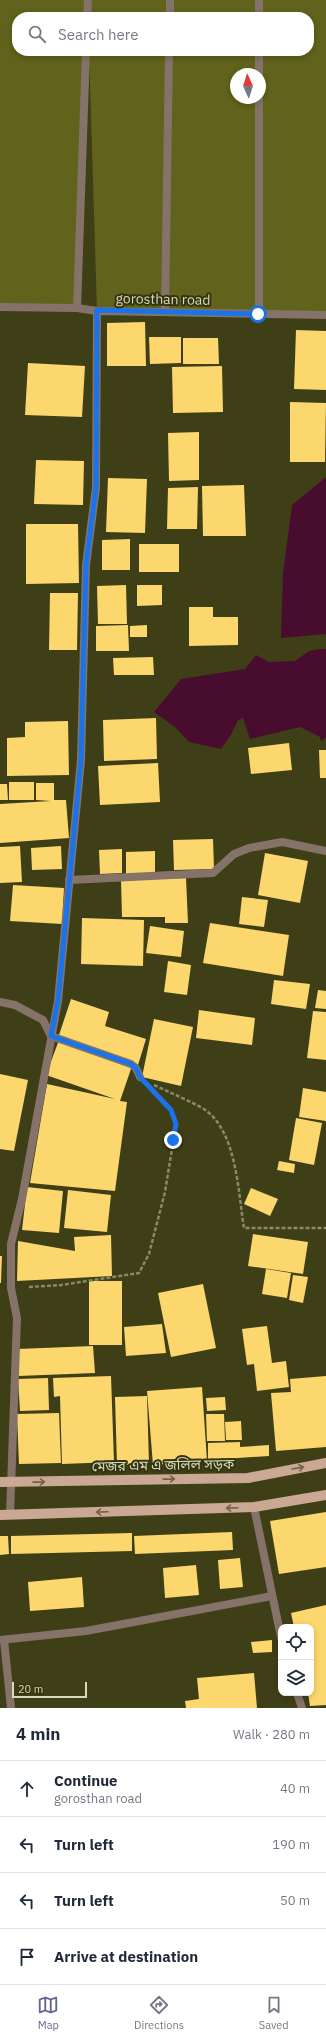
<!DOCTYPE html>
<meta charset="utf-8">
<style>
body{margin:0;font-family:"IBM Plex Sans","Noto Sans Bengali",sans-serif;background:#f2f2f3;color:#1f2937}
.controls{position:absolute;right:12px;bottom:12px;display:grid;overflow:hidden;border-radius:8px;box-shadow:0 2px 6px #0003}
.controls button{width:36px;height:36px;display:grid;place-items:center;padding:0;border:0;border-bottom:1px solid #e0e1e3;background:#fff;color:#1f2937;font:20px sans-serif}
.compass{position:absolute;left:230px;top:68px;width:36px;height:36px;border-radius:50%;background:#fff;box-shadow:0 2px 6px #0003;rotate:356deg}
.scale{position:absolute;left:12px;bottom:10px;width:75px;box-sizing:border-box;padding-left:4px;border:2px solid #d5d7c1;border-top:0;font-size:11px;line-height:14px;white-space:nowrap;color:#d5d7c1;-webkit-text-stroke:3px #34350c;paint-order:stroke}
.stop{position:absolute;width:12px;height:12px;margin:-9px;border:3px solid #1a73e8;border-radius:50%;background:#fff}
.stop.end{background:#1a73e8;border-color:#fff;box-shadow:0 1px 4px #0008}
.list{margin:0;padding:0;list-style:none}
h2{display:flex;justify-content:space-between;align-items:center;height:52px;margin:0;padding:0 16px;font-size:17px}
h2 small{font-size:13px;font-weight:400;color:#747a83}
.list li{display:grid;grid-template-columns:26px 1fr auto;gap:12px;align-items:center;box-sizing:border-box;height:56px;padding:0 16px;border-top:1px solid #e0e1e3}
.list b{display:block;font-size:15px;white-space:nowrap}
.list p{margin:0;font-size:13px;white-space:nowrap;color:#747a83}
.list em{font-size:13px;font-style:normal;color:#747a83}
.icon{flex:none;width:22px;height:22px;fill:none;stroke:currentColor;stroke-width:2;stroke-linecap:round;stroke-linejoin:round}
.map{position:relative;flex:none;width:326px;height:1708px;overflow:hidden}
.search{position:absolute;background:#fff;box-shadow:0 2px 6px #0003;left:12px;right:12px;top:12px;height:44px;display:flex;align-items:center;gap:10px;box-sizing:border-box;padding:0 14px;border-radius:16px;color:#747a83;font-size:15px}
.sheet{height:276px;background:#fff}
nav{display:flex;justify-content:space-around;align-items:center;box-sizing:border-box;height:56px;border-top:1px solid #e0e1e3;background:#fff;font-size:11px;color:#747a83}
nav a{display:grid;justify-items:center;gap:2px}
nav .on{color:#63648e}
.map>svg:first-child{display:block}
</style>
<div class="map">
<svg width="326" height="1708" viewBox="0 0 326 1708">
<rect width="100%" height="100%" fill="#3f3f17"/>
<path fill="#61621b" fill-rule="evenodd" d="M0 0H326V315L97 311 89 51H309V17H17V51H86L77 308 0 307ZM236 74H260V98H236Z"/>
<g fill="#480c2f">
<path d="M326 477V634L281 638 283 573 292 505Z"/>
<path d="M320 649H326V738L321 741 320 737 300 727 250 739 243 718 238 720 231 735 221 749 189 742 175 727 154 712 181 679 245 669 256 655 269 662 295 661 309 651Z"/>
</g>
<g fill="#fcd76e">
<path d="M145 322 146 366H107V323Z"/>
<path d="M296 330 326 331V390L294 389Z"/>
<path d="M149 337H181V363L150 364Z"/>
<path d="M183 338H218L219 364H183Z"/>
<path d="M28 363 85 366 82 417 25 415Z"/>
<path d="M222 366 223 412 173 413 172 367Z"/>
<path d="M290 402 326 403 325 462H290Z"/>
<path d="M199 432V480L169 481 168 433Z"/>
<path d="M36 460 84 461 83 505 34 504Z"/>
<path d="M108 478 147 479 145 533 106 532Z"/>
<path d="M244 485 246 536H203L202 486Z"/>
<path d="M198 487 197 529H167L168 488Z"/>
<path d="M26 524H78L79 583 26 584Z"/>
<path d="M130 539V570H102V540Z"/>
<rect x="139" y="544" width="40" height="28"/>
<path d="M126 585 127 624H98L97 586Z"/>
<path d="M137 585H162V605L137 606Z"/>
<path d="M50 593H78L77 650H49Z"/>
<path d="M189 607H213V617H238V645L189 646Z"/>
<path d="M128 625 129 651H96V626Z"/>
<path d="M147 625V637H130V626Z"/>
<path d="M153 657 154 675H114L113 658Z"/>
<path d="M156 718 157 759 104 761 103 720Z"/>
<path d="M68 721 69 775 7 776V738L25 737V722Z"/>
<path d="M289 743 292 770 251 774 248 748Z"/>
<path d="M319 750H326V778H320Z"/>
<path d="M158 763 160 802 100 805 98 766Z"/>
<rect x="9" y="782" width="25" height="18"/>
<path d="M36 783H54V800H66L69 838 0 843V804L51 801 36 800Z"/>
<path d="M0 784H7L8 800H0Z"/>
<path d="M213 839 214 869 174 870 173 840Z"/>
<path d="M20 846 22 882 0 883V847Z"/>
<path d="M61 846 62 869 32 870 31 848Z"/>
<path d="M122 849V873L100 874 99 850Z"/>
<path d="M155 851V873L126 874V852Z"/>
<path d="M265 853 308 861 300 903 258 895Z"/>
<path d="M186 878 188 923H165V917H122L121 880Z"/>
<path d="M13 885 64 888 62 924 10 921Z"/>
<path d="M242 897 268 900 264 927 239 924Z"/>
<path d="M82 918 144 920 143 966 81 964Z"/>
<path d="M210 923 289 935 283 976 203 963Z"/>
<path d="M150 926 184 931 181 957 146 953Z"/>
<path d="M168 961 191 965 187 995 164 992Z"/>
<path d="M274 980 310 984 306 1009 271 1004Z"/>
<path d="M318 990 326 991V1009L315 1008Z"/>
<path d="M71 999 109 1012 105 1026 146 1039 138 1065 58 1038Z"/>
<path d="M199 1010 255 1018 252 1045 196 1038Z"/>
<path d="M313 1011 326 1012V1060L307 1058Z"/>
<path d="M154 1019 193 1027 181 1086 142 1077Z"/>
<path d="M59 1040 132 1066 120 1101 127 1102 115 1191 30 1183 47 1084 115 1099 46 1075Z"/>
<path d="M0 1074 28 1080 14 1151 0 1149Z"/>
<path d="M303 1088 326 1092V1121L299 1117Z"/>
<path d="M296 1118 322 1123 314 1165 289 1160Z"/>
<path d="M279 1161 295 1164 294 1173 277 1170Z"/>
<path d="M27 1187 63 1191 59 1233 22 1230Z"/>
<path d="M251 1188 278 1199 270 1216 244 1204Z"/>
<path d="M68 1190 111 1195 107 1232 64 1228Z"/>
<path d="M253 1234 308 1242 303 1274 248 1266Z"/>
<path d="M111 1235 112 1276 17 1281 18 1241 75 1251 74 1237Z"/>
<path d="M0 1256H2L1 1283H0Z"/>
<path d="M266 1269 291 1273 287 1298 262 1294Z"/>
<path d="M293 1275 308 1277 303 1303 289 1300Z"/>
<rect x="89" y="1281" width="33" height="64"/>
<path d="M203 1284 216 1348 171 1357 158 1293Z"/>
<path d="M162 1324 166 1353 126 1356 124 1327Z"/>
<path d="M267 1326 272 1363 286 1361 289 1387 257 1391 254 1364 247 1365 242 1329Z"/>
<path d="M93 1346 95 1373 18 1376 17 1349Z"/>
<path d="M111 1376 114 1462 62 1464 60 1396 54 1397 53 1378Z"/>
<path d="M326 1376V1447L276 1451 271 1393 291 1392 290 1379Z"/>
<path d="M48 1378 49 1410 20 1411 18 1379Z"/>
<path d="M202 1387 207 1461 153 1465 147 1391Z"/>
<path d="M147 1396 149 1464 117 1465 115 1397Z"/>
<path d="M225 1397 226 1410 207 1411 206 1398Z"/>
<path d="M59 1413 61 1463 19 1464 17 1414Z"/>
<path d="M206 1414H224L225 1441H207Z"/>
<path d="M241 1421 242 1440H226L225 1422Z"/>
<path d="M240 1442V1447L269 1445V1456L208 1460V1443Z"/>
<path d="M326 1512V1567L279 1574 270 1521Z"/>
<path d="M232 1532 233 1550 135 1554 134 1536Z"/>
<path d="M132 1533V1551L11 1554V1536Z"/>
<path d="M0 1536H8L9 1554 0 1555Z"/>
<path d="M240 1558 243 1587 220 1589 218 1560Z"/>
<path d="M196 1565 199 1595 165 1598 163 1568Z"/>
<path d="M82 1577 84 1607 30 1611 28 1582Z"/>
<path d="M326 1605V1705L310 1706 308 1693H311V1627H294L291 1613Z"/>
<path d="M272 1640V1652L253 1653 251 1642Z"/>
<path d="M254 1673 257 1708H186L185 1701 199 1699 197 1678Z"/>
</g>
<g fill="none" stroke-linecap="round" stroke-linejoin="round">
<g stroke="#88896a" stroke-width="2.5" stroke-dasharray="4 2" stroke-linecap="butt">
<path d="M154 1085C171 1093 188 1100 204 1109 237 1131 238 1192 244 1228H326"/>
<path d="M29 1287 61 1285 139 1273 149 1254 165 1192 176 1124 171 1110 151 1089"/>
</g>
<g stroke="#857369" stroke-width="8">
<path d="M87 17 88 0"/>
<path d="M170 17V0"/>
<path d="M259 17V0"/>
<path d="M259 74V51"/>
<path d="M0 307 77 308 97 311 326 315"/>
<path d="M77 308 86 51"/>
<path d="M165 312 169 51"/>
<path d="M259 314V98"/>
<path d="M69 880 213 873 234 854 249 848 282 842 326 851"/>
<path d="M0 1002 15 1005 43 1020 51 1036 131 1064 136 1068 140 1077"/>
<path d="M254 1507 281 1637"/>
<path d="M10 1515 17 1318 11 1288V1244L22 1199 58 1001 81 760 86 565 96 488 97 311"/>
<path d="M0 1640 86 1631 272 1596"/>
<path d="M4 1640 11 1708"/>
<path d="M297 1693 302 1708"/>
</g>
<g stroke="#cba894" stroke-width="10">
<path d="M0 1482 248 1478 326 1463"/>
<path d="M0 1515 254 1507 326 1495"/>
</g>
</g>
<defs><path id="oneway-shaft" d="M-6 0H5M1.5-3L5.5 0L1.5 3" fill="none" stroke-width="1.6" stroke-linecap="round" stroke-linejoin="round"/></defs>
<g stroke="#706342">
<use href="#oneway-shaft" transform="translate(298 1468) rotate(-10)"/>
<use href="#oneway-shaft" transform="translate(169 1479) rotate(-1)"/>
<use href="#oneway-shaft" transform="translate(39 1482) rotate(-1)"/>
<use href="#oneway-shaft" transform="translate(232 1508) rotate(178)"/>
<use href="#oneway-shaft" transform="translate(102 1512) rotate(178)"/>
</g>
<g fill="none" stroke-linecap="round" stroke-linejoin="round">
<path stroke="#1a73e8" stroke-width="5" d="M173 1140 176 1124 171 1110 140 1077 136 1068 131 1064 51 1036 58 1001 81 760 86 565 96 488 97 310 258 314"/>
</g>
<g text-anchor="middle" stroke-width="4" stroke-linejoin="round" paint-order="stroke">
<g font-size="14" fill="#d5d7c1" stroke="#34350c">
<text transform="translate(163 299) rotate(1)" y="5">gorosthan road</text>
<text transform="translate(163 1465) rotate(-1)" y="5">মেজর এম এ জলিল সড়ক</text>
</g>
</g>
</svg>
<div class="controls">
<button><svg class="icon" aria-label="locate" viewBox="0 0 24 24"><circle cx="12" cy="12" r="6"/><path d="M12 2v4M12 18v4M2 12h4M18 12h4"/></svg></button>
<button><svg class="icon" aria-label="layers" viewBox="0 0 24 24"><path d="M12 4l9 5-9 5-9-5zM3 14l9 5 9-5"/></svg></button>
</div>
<svg class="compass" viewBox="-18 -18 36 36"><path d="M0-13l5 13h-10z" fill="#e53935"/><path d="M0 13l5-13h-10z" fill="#747a83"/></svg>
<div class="scale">20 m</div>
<div class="stop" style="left:258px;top:314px"></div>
<div class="stop end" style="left:173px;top:1140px"></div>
<div class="search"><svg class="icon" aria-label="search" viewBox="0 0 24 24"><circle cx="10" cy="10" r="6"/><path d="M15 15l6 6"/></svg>Search here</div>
</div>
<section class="sheet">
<h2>4 min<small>Walk · 280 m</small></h2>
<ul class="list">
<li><svg class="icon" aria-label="ahead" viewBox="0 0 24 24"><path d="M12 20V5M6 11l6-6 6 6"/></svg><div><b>Continue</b><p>gorosthan road</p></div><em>40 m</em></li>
<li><svg class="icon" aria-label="left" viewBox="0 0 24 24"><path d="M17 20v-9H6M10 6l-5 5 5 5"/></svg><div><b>Turn left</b></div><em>190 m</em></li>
<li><svg class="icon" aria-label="left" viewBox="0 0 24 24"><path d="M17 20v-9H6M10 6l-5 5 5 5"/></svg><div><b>Turn left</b></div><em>50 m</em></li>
<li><svg class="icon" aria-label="arrive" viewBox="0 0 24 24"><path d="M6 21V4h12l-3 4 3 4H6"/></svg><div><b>Arrive at destination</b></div></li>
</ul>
</section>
<nav>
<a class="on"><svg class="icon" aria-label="map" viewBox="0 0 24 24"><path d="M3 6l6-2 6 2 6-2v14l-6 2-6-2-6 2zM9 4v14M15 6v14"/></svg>Map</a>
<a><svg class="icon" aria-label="directions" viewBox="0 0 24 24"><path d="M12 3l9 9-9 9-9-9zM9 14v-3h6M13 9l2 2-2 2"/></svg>Directions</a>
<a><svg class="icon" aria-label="saved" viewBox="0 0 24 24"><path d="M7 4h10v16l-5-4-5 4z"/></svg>Saved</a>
</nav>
